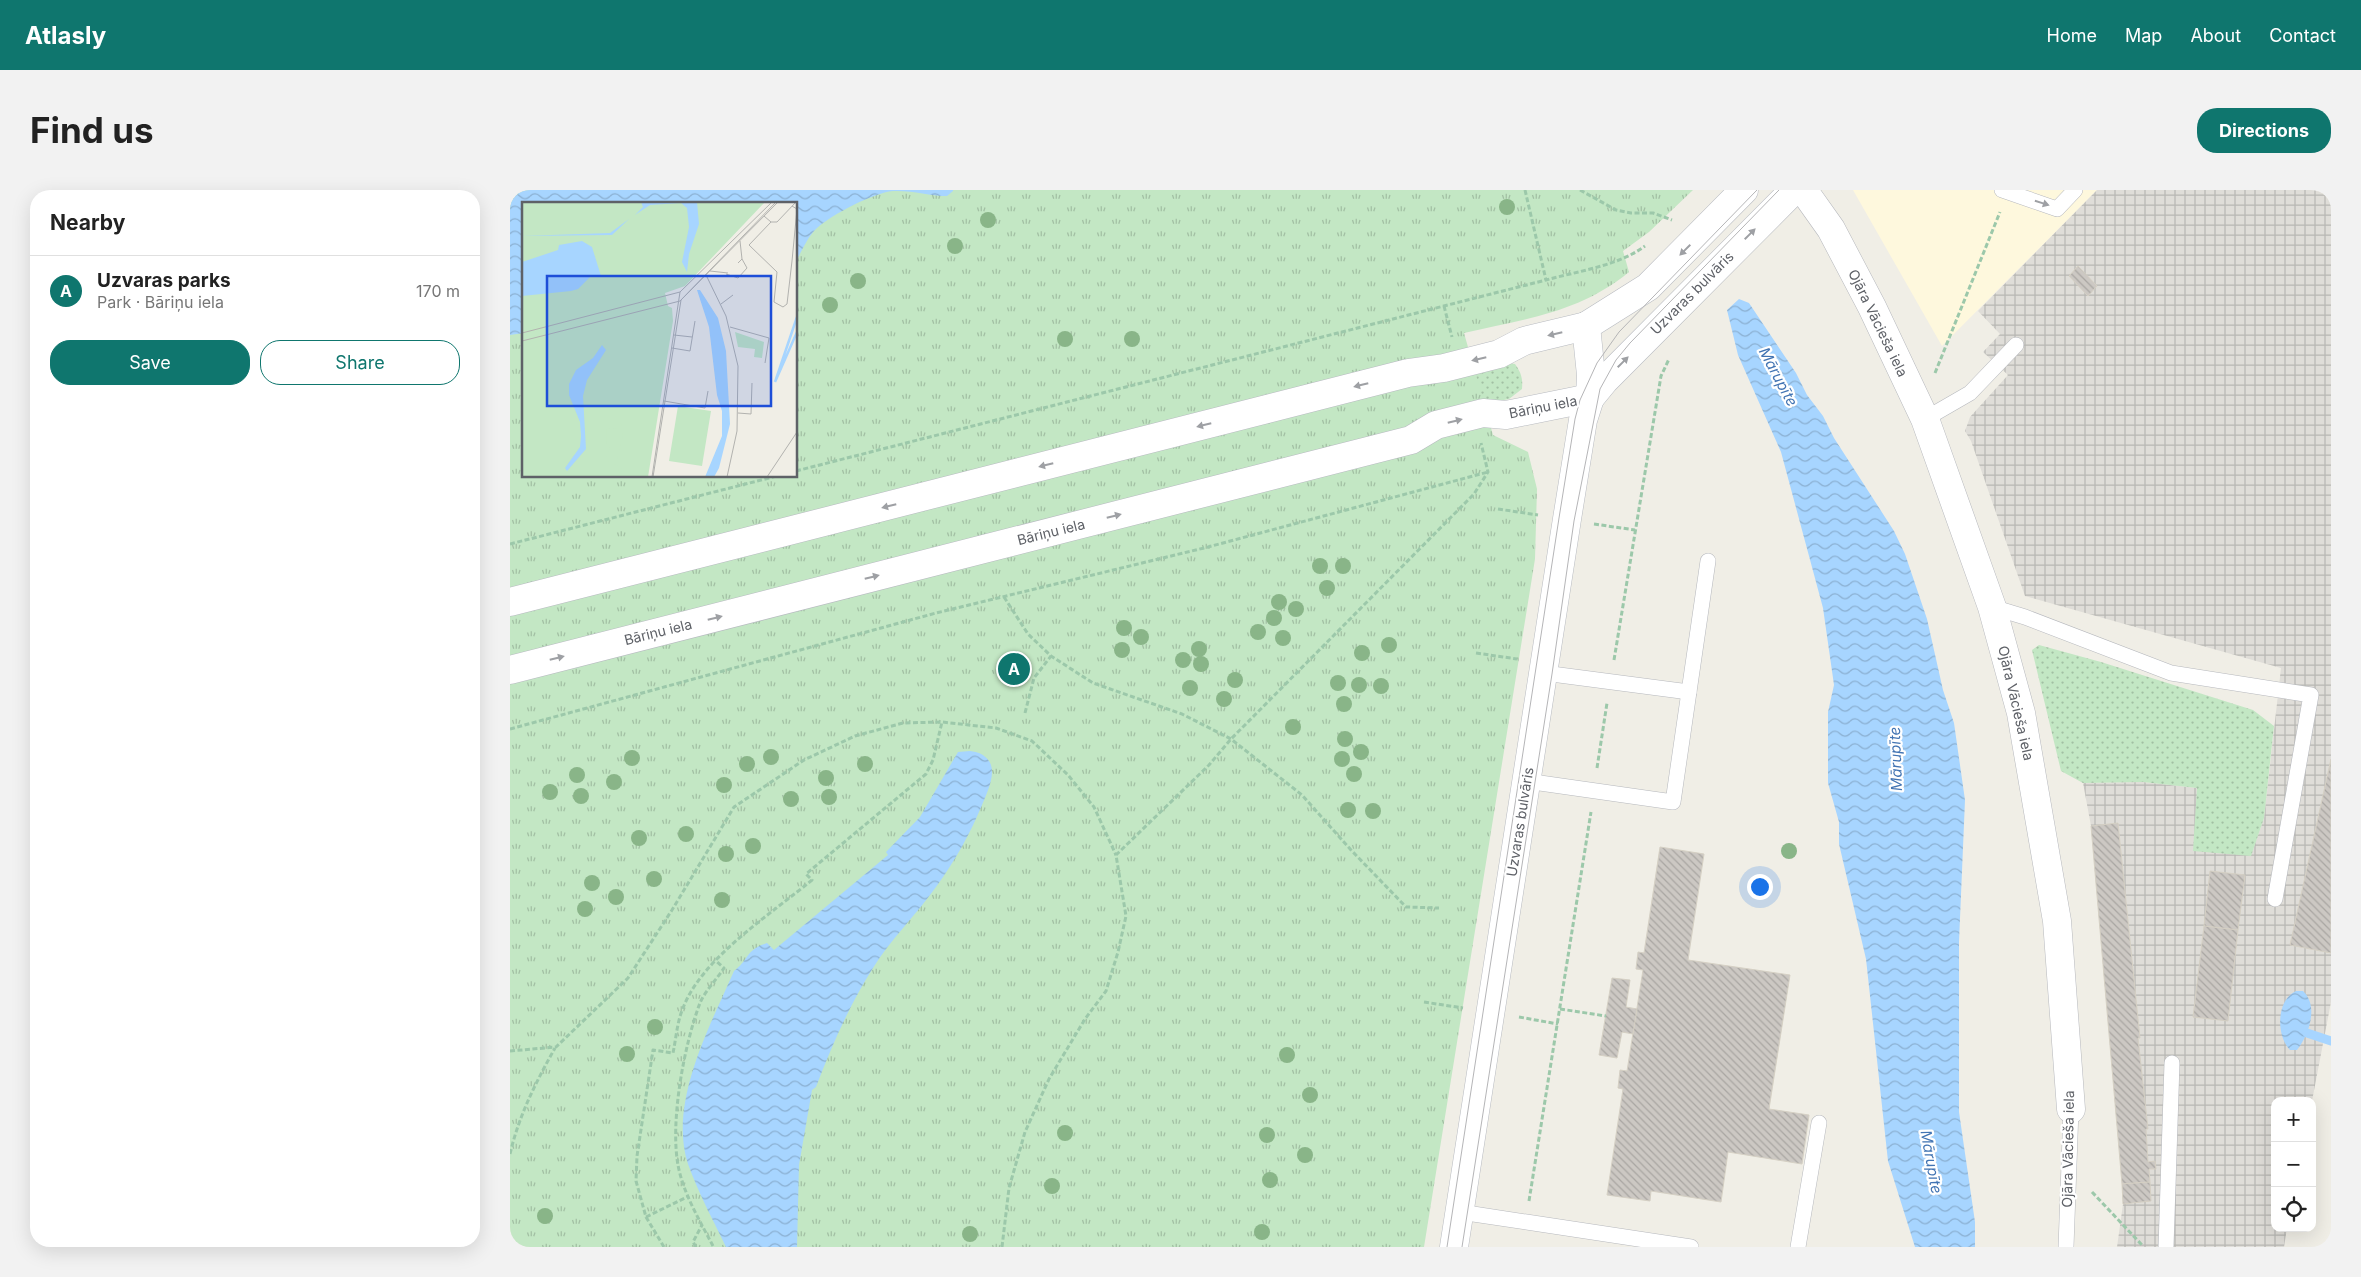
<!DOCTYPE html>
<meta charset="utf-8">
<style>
body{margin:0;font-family:Inter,sans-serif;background:#f2f2f2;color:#222}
.controls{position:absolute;right:15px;bottom:15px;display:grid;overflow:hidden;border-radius:10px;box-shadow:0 5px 20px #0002}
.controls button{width:45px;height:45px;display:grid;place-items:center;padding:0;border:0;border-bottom:1px solid #e0e0e0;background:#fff;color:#222;font:25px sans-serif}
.you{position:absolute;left:1249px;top:696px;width:18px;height:18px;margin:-12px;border:4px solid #fff;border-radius:50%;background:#1a73e8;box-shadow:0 0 0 8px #1a73e833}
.badge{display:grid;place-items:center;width:32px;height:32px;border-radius:50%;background:#0f766e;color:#fff;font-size:16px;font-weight:700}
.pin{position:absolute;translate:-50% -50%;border:2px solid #fff;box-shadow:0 1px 5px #0006}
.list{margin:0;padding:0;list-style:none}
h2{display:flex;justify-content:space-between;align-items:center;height:65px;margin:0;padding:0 20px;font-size:21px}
h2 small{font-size:16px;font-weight:400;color:#767676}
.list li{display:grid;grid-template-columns:32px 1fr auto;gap:15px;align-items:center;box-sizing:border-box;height:70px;padding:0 20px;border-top:1px solid #e0e0e0}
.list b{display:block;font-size:19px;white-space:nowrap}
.list p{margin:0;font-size:16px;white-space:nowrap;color:#767676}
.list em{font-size:16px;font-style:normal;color:#767676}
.actions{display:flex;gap:10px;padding:15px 20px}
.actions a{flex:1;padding:11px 0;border:1px solid #0f766e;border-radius:20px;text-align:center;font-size:18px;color:#0f766e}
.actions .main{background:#0f766e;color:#fff}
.icon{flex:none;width:28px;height:28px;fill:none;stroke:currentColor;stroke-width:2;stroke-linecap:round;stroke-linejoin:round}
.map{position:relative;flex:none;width:1821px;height:1057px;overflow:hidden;border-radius:20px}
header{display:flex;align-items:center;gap:30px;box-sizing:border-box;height:70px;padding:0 25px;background:#0f766e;color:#fff}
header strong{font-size:24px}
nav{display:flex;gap:28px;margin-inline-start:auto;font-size:18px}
.intro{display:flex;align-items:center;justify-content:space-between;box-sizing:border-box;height:120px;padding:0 30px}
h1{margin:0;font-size:35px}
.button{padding:12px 22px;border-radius:20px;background:#0f766e;color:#fff;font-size:18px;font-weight:700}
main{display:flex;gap:30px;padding:0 30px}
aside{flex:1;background:#fff;border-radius:20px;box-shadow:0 5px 20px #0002}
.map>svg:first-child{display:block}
</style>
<header>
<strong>Atlasly</strong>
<nav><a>Home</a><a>Map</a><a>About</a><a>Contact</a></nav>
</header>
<div class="intro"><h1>Find us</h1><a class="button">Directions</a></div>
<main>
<aside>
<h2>Nearby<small></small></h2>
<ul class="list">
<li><span class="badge">A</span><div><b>Uzvaras parks</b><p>Park · Bāriņu iela</p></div><em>170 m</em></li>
</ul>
<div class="actions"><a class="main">Save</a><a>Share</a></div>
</aside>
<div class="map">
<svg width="1821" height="1057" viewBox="0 0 1821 1057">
<defs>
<pattern id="industrial-grid" width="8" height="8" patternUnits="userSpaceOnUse" patternTransform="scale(1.25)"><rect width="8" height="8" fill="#dfddd8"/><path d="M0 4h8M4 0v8" fill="none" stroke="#b8b7b3"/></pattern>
<pattern id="grass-dots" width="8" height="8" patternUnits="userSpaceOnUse" patternTransform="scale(1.25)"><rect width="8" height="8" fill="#c3e7c4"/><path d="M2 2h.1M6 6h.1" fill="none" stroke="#a2bfa3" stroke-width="1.8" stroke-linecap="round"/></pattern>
<pattern id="park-tufts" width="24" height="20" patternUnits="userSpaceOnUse" patternTransform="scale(1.25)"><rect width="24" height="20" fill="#c3e7c4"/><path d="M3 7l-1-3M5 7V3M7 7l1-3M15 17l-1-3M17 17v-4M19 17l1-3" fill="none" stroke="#a2bfa3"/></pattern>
<pattern id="water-waves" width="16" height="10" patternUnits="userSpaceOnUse" patternTransform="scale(1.25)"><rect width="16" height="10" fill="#a7d5ff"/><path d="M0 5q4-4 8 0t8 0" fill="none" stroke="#8bb0d2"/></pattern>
<pattern id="building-back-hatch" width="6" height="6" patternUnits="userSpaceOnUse" patternTransform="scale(1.25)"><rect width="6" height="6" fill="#ccc8c3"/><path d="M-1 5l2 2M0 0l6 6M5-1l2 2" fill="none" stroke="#a9a6a2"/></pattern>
</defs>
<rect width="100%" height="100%" fill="#f0eee6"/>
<path fill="#fef8dd" d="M1343 0H1587L1432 156Z"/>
<path fill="url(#industrial-grid)" d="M1587 0H1821V812L1802 911H1765V1038H1777L1774 1057H1607L1613 1014 1612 994 1581 636 1573 593 1633 592 1687 598 1741 665 1754 628 1771 478 1515 406 1461 251 1455 241 1460 227 1498 185 1473 162 1490 144 1468 121Z"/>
<g fill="url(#grass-dots)">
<path d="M998 173 1005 174C1011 182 1013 189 1012 199L999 209 973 214 963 182Z"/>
<path d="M1529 455 1591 472 1743 520 1764 536 1754 628 1741 666 1683 661 1687 598 1633 592 1573 593 1551 581 1522 460Z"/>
</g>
<path fill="url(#park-tufts)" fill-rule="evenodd" d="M0 0H1183L1139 42 1113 61 1119 82C1069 123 1015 129 954 143L983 245 1018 262 1027 299 1025 369 914 1057H0ZM14 14H286V286H14Z"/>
<g fill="url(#water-waves)">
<path d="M0 0H443V1L437 6C419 6 402 0 383 1 363 3 323 24 307 38 298 46 292 61 286 71V14H14V143L0 145Z"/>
<path d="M1229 109 1239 113 1286 183 1297 205 1313 226 1324 248 1384 341 1395 364 1417 429 1433 500 1444 533 1455 610 1449 752V922L1465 1032V1057H1405L1378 971 1356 769 1329 654V632L1318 593V522L1324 495 1313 418 1271 262 1228 165 1217 120Z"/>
<path d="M460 561C468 562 474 564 479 571 487 583 477 603 472 615 460 644 445 671 426 697 406 725 381 749 363 778 339 816 322 855 306 897L302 900 289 975 287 1057H216C203 1030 188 1002 178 974 158 913 200 836 224 781 239 770 235 760 257 753L264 760 378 665 376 662 410 627 448 562Z"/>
<path d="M1786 801H1793C1809 816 1799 845 1787 860H1780C1766 846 1766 810 1786 801Z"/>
</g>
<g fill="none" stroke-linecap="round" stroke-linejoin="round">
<path stroke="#a7d5ff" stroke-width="9" d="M1797 843 1821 851"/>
</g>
<g fill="url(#building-back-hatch)" stroke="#d5d0c4">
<path d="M1568 76 1587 96 1578 106 1559 86Z"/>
<path d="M1821 569V763L1780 755Z"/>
<path d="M1608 633 1630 848H1628L1638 939H1636L1638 972 1645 971 1646 979H1639L1640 992 1612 994 1581 636Z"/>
<path d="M1150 657 1194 664 1178 770 1280 785 1259 919 1299 925 1292 974 1218 962 1211 1012 1141 1001 1140 1011 1097 1005 1113 899 1108 898 1110 880 1117 881 1133 780 1126 779 1128 762 1134 763Z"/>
<path d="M1700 681 1735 685 1728 740 1694 736Z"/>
<path d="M1694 736 1728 740 1718 831 1683 827Z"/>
<path d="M1102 788 1120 790 1116 817 1127 819 1123 844 1112 842 1107 868 1089 865Z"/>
<path d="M1640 992 1641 1011 1613 1014 1612 994Z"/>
</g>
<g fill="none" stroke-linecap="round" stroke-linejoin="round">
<defs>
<g id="lane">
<path d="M1492 0 1547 19 1565 0"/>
<path d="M1415 229 1460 203 1506 155"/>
<path d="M1482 417 1515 427 1661 483 1801 505 1765 709"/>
<path d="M1034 483 1179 502"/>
<path d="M1016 591 1163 612 1198 371"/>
<path d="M950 1022 1181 1057"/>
<path d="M1288 1057 1309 933"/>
<path d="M1556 1057 1561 919"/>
<path d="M1656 1057 1662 873"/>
</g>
<path id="street" d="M1299 8 1321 39 1362 117 1415 229 1482 417 1511 523 1547 731 1561 919"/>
<g id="secondary">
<path d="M1080 208 1094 191 1284 0"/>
<path d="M0 412 898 183 934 178 989 164 1014 151 1076 136 1138 97 1234 0"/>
<path d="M0 480 901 250 926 235 973 223 996 225 1080 208"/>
<path d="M944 1057 1057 329 1073 230 1080 208 1081 185 1076 136"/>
</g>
</defs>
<use href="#lane" stroke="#b6b8bd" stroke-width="16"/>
<use href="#street" stroke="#b6b8bd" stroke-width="29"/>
<use href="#secondary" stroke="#b7bac0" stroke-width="29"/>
<g stroke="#9cc8aa" stroke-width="3" stroke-dasharray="5 2.5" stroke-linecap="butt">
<path d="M1015 0 1036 90"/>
<path d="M1070 0 1106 20 1121 23H1143L1162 30"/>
<path d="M934 116 942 147"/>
<path d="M1425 183 1490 22"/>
<path d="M286 281 1036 90C1068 81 1108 76 1135 56"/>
<path d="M988 319 1028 325"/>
<path d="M1084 334 1125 340"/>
<path d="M0 354 267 286"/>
<path d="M494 407 518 444 541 466 583 493 672 524 721 549 792 605 841 660 896 717 929 718"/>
<path d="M966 463 1007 469"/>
<path d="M1104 470 1151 186 1159 169"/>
<path d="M515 523 524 488 541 466"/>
<path d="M0 539 426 423 698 357 978 282"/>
<path d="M1087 578 1097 513"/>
<path d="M914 812 953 818"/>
<path d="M1050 819 1096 826"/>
<path d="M1009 827 1048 834"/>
<path d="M0 861 46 857 118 788 162 720 224 617 294 570 345 546 393 533 432 532 486 538 522 551 558 585 584 617 606 665"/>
<path d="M0 964C9 925 26 892 45 858"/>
<path d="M1582 1002 1632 1055"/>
<path d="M1019 1011 1081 622"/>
<path d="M136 1027 179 1006"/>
<path d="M203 1056C190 1031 173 1003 168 975 160 931 174 855 190 813 195 801 207 789 214 778L205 770"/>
<path d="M154 1057 136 1027 126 991 127 966 143 860 163 863C166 849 167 832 173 818 192 768 261 724 302 690L296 684 416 584 423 570 432 532"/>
<path d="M186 1057 183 1052 192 1035"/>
<path d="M492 1057 499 998 515 942 539 889 575 829 596 801 608 762 616 726 606 665 699 575 721 549 964 304 978 282 971 253"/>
</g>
<use href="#lane" stroke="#fff" stroke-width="15"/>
<use href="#street" stroke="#fff" stroke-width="28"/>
<use href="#secondary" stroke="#fff" stroke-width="28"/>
<g stroke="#b5b5b7" stroke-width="1">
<path d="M937 1057 1049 328 1065 229 1070 210 1087 173 1109 142 1247 0"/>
<path d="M952 1057 1042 484 1064 331 1090 199 1106 170 1120 153 1269 0"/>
</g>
</g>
<g fill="#89b588">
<circle cx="997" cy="17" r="8"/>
<circle cx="478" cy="30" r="8"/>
<circle cx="445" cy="56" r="8"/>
<circle cx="348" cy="91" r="8"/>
<circle cx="320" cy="115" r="8"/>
<circle cx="555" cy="149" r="8"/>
<circle cx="622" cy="149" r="8"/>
<circle cx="810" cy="376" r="8"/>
<circle cx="833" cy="376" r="8"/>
<circle cx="817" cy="398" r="8"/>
<circle cx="769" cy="412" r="8"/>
<circle cx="786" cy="419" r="8"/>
<circle cx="764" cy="428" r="8"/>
<circle cx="614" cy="438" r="8"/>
<circle cx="748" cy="442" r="8"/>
<circle cx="631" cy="447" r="8"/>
<circle cx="773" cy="448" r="8"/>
<circle cx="879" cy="455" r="8"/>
<circle cx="689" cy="459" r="8"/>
<circle cx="612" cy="460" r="8"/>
<circle cx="852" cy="463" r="8"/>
<circle cx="673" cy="470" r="8"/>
<circle cx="691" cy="474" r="8"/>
<circle cx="725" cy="490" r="8"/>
<circle cx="828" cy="493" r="8"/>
<circle cx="849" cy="495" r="8"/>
<circle cx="871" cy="496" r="8"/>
<circle cx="680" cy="498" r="8"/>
<circle cx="714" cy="509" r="8"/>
<circle cx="834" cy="514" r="8"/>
<circle cx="783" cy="537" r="8"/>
<circle cx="835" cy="549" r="8"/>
<circle cx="851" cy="562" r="8"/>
<circle cx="261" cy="567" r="8"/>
<circle cx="122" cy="568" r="8"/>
<circle cx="832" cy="569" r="8"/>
<circle cx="237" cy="574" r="8"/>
<circle cx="355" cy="574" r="8"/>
<circle cx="844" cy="584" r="8"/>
<circle cx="67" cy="585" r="8"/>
<circle cx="316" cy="588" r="8"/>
<circle cx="104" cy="592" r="8"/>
<circle cx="214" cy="595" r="8"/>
<circle cx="40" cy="602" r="8"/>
<circle cx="71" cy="606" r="8"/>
<circle cx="319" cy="607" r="8"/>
<circle cx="281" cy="609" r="8"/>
<circle cx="838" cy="620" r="8"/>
<circle cx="863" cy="621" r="8"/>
<circle cx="176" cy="644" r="8"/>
<circle cx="129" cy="648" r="8"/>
<circle cx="243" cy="656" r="8"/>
<circle cx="1279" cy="661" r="8"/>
<circle cx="216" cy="664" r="8"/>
<circle cx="144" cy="689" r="8"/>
<circle cx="82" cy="693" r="8"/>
<circle cx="106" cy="707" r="8"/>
<circle cx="212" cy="710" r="8"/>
<circle cx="75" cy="719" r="8"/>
<circle cx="145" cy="837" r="8"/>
<circle cx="117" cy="864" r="8"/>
<circle cx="777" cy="865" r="8"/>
<circle cx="800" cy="905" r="8"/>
<circle cx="555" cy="943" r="8"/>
<circle cx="757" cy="945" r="8"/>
<circle cx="795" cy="965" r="8"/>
<circle cx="760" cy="990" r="8"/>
<circle cx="542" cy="996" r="8"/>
<circle cx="35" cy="1026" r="8"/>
<circle cx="752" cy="1042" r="8"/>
<circle cx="460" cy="1044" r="8"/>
</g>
<defs><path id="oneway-solid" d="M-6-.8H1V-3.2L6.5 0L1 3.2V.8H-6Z" transform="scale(1.25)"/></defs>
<g fill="#9ea0a4">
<use href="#oneway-solid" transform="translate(1532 13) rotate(18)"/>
<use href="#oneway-solid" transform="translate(1240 44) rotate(-45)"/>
<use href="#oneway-solid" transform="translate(1175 60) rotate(135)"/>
<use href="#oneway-solid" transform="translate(1045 144) rotate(167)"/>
<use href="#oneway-solid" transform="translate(969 169) rotate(167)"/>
<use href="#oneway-solid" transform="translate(1113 172) rotate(-45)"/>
<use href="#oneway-solid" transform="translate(851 195) rotate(166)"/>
<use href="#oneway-solid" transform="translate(945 231) rotate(-14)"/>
<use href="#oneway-solid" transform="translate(694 235) rotate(166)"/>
<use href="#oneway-solid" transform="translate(536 275) rotate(166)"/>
<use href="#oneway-solid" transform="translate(379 316) rotate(166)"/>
<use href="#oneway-solid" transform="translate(604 326) rotate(-14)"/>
<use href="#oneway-solid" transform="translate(362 387) rotate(-14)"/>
<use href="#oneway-solid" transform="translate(205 428) rotate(-14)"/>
<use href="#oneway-solid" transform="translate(47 468) rotate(-14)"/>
</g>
<g text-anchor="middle" stroke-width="4.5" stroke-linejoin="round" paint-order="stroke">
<g font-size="14" fill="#5e6167" stroke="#fff">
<text transform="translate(1182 103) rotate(-45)" y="5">Uzvaras bulvāris</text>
<text transform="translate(1368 133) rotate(64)" y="5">Ojāra Vācieša iela</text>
<text transform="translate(1033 217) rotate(-11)" y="5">Bāriņu iela</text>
<text transform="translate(541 342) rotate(-14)" y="5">Bāriņu iela</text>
<text transform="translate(148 442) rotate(-14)" y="5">Bāriņu iela</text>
<text transform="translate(1506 513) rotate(77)" y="5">Ojāra Vācieša iela</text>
<text transform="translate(1010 632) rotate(-81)" y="5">Uzvaras bulvāris</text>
<text transform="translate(1558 959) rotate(-89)" y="5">Ojāra Vācieša iela</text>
</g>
<g font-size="15" font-style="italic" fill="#4274b3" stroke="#fff">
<text transform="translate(1268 187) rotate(62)" y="5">Mārupīte</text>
<text transform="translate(1386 569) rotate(-92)" y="5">Mārupīte</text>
<text transform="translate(1421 972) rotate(80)" y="5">Mārupīte</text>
</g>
</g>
<g transform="translate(12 12)">
<rect width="275" height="275" fill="#f0eee6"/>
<path d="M213 130 242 140 240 156 232 155 233 147 216 145Z" fill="#c3e7c4"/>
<path d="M0 0H243L163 84 143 91 146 104 150 106 151 119 126 275H0Z" fill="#c3e7c4"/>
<path d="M156 204 189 209 180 264 147 259ZM99 221 101 234 95 257 99 261 100 275H98L96 264 83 258 88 246 84 241 85 226 94 227Z" fill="#c3e7c4"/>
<path d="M119 0H175L177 22 167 52 165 70 160 60 167 25 165 6 159 1 128 3 113 13 121 5ZM107 17 90 33 0 34 88 31ZM60 39 70 45 79 74 68 75 56 87 49 89 0 94V60L36 48 37 43ZM175 88H178L196 116 204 149 208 222 197 266 192 275H183L200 234V209L195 193 187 125ZM80 143 84 148 65 178 61 194 64 247 45 269 43 266 58 245 59 234 58 220 47 193V182L54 168 71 156Z" fill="#a7d5ff"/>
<path fill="none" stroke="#a7d5ff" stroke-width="2.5" d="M253 180 275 115M253 180 275 130"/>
<path fill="none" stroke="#b2b2af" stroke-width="1" d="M242 14 249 20H255L274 0M249 20 227 43 255 70 252 100 261 105 265 102 270 59 275 7 270 4M216 61 220 57 218 39M188 69 206 71M204 72 216 76 225 66 220 57M185 75 204 114 216 164 215 229 205 275M158 99 256 0M199 102 211 93M208 125 247 136 243 161M0 131 158 90 250 0M152 133 170 135M0 139 158 99M150 146 168 149 173 119M142 199 183 206 186 189M216 211 229 212 230 181M130 275 158 90M131 275 159 98 254 0M245 275 275 230"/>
<path fill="#1d4ed8" fill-opacity="0.15" stroke="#1d4ed8" stroke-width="2.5" d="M25 74H249V204H25Z"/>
<rect width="275" height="275" fill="none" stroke="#5e6167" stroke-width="2.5"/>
</g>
</svg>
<div class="controls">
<button>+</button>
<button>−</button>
<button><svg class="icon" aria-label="locate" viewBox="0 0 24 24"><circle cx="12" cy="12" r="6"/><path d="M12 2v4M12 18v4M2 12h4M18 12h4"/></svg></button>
</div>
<div class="you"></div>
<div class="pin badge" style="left:504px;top:479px">A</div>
</div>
</main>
